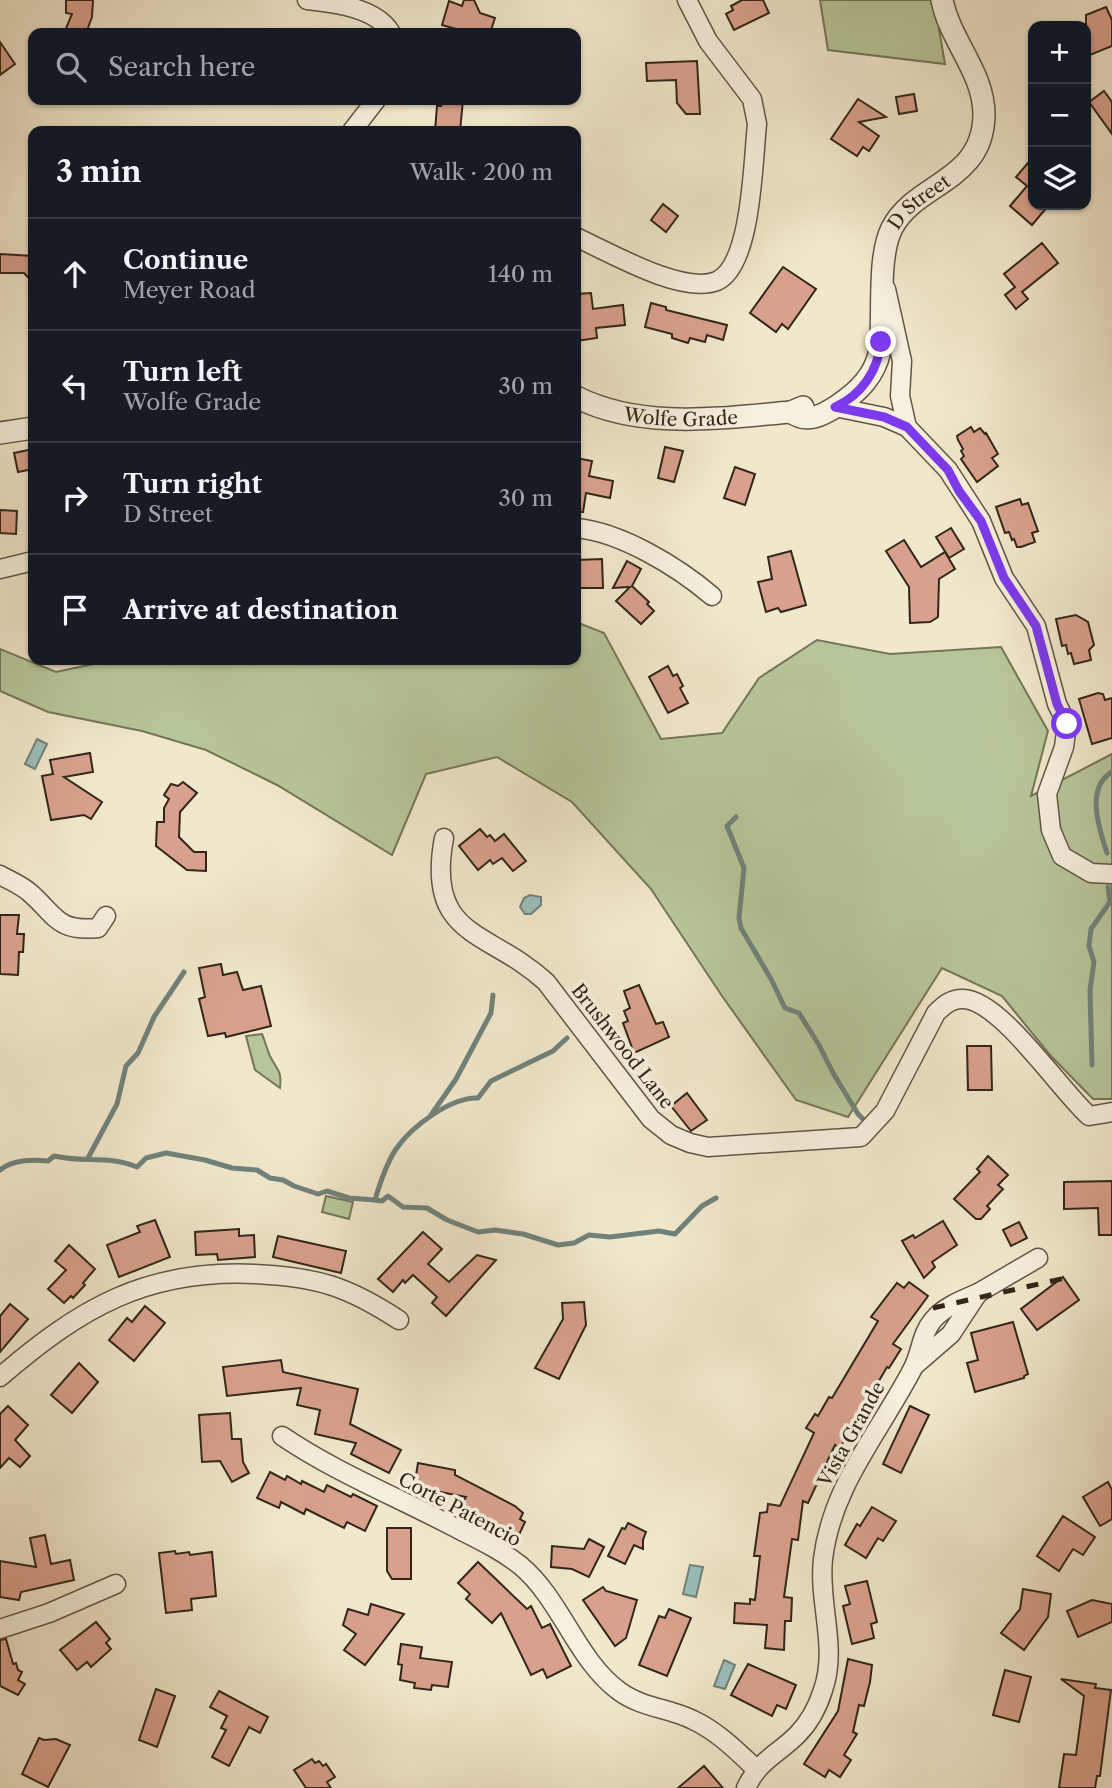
<!DOCTYPE html>
<meta charset="utf-8">
<style>
body{margin:0;font-family:"Libre Caslon Text",serif;background:#242831;color:#f1f3f6}
.controls{position:absolute;right:21px;top:21px;display:grid;overflow:hidden;border-radius:14px;box-shadow:0 2px 5px #0004}
.controls button{width:63px;height:63px;display:grid;place-items:center;padding:0;border:0;border-bottom:2px solid #363941;background:#171b24;color:#f1f3f6;font:35px sans-serif}
.stop{position:absolute;width:21px;height:21px;margin:-16px;border:5px solid #7c3aed;border-radius:50%;background:#fff}
.stop.end{background:#7c3aed;border-color:#fff;box-shadow:0 2px 7px #0008}
.list{margin:0;padding:0;list-style:none}
h2{display:flex;justify-content:space-between;align-items:center;height:91px;margin:0;padding:0 28px;font-size:30px}
h2 small{font-size:23px;font-weight:400;color:#9ea1a6}
.list li{display:grid;grid-template-columns:46px 1fr auto;gap:21px;align-items:center;box-sizing:border-box;height:112px;padding:0 28px;border-top:2px solid #363941}
.list b{display:block;font-size:26px;white-space:nowrap}
.list p{margin:0;font-size:23px;white-space:nowrap;color:#9ea1a6}
.list em{font-size:23px;font-style:normal;color:#9ea1a6}
.icon{flex:none;width:38px;height:38px;fill:none;stroke:currentColor;stroke-width:2;stroke-linecap:round;stroke-linejoin:round}
.map{position:relative;flex:none;width:1112px;height:1788px;overflow:hidden}
.search{position:absolute;background:#171b24;box-shadow:0 2px 5px #0004;left:28px;top:28px;width:553px;height:77px;display:flex;align-items:center;gap:18px;box-sizing:border-box;padding:0 24px;border-radius:14px;color:#9ea1a6;font-size:26px}
.panel{position:absolute;background:#171b24;box-shadow:0 2px 5px #0004;left:28px;top:126px;width:553px;height:539px;border-radius:14px}
.map>svg:first-child{display:block}
</style>
<div class="map">
<svg width="1112" height="1788" viewBox="0 0 1112 1788">
<rect width="100%" height="100%" fill="#f1e8cc"/>
<filter id="stains"><feTurbulence type="fractalNoise" baseFrequency=".00286" numOctaves="4"/><feColorMatrix values="0 0 0 0 .2 0 0 0 0 .09 0 0 0 0 .02 0 0 0 .5 -.17"/></filter>
<radialGradient id="worn" r=".72"><stop offset=".6" stop-color="#630" stop-opacity="0"/><stop offset="1" stop-color="#630" stop-opacity=".3"/></radialGradient>
<g fill="#b7c69a" stroke="#74765a" stroke-width="2">
<path d="M820 0H934L945 64 828 50Z"/>
<path d="M576 622 604 633 661 739 722 733 759 678 817 640 890 654 1001 647 1048 731 1031 796 1112 754V1099H1093L1050 1055 1002 996 942 968 848 1117 796 1100 722 996 651 889 572 802 497 757 426 774 392 855 277 785 206 750 142 731 48 712 0 691V649L56 672 112 660H576Z"/>
<path d="M262 1034C265 1041 267 1049 270 1056 277 1071 282 1069 280 1088L255 1070 246 1036Z"/>
<path d="M326 1196 353 1202 349 1219 322 1212Z"/>
</g>
<g fill="#9bbfbc" stroke="#71827b" stroke-width="2">
<path d="M37 739 47 744 35 769 25 764Z"/>
<path d="M530 895 541 897V905L531 914H525L520 907 524 898Z"/>
<path d="M690 1565 703 1567 696 1597 683 1594Z"/>
<path d="M724 1660 735 1665 725 1689 714 1686Z"/>
</g>
<g fill="none" stroke-linecap="round" stroke-linejoin="round">
<g stroke="#71827b" stroke-width="5">
<path d="M736 817 727 826 744 868 739 918 741 928 771 979 785 1008 799 1013 819 1045 833 1073 858 1114 865 1121"/>
<path d="M1107 853C1099 829 1085 787 1112 772"/>
<path d="M1092 1065 1090 990 1094 962 1089 946 1091 929 1110 902 1108 887"/>
<path d="M431 1115 456 1079 491 1013 493 995"/>
<path d="M88 1158 117 1104 126 1066 138 1053 154 1017 184 972"/>
<path d="M0 1170C12 1160 33 1159 48 1161L54 1156C83 1163 108 1155 137 1167L146 1158 166 1153 205 1160 232 1168 257 1170 270 1178 283 1180 294 1186 318 1194 327 1191 349 1198 375 1200C380 1183 386 1164 396 1149 412 1126 451 1097 478 1098L491 1081 553 1051 567 1038"/>
<path d="M375 1200 382 1201 388 1196 403 1207 427 1208 447 1220 478 1232 495 1230 523 1234 558 1245 574 1243 589 1235 610 1237 659 1231 675 1234 702 1206 716 1198"/>
</g>
</g>
<g fill="#d9a18d" stroke="#312619" stroke-width="2">
<path d="M66 0H93L92 17 86 33H64L72 14 66 13Z"/>
<path d="M464 0H474L480 13 495 18 490 33H454L456 29 442 25 449 1 462 6Z"/>
<path d="M742 0H763L769 13 734 30 726 14 733 10 731 6Z"/>
<path d="M1106 7 1112 20V46L1090 55 1086 43V15Z"/>
<path d="M0 42 15 64 0 75Z"/>
<path d="M697 61 700 114H686L677 103 676 80 647 81 646 63Z"/>
<path d="M1104 91 1112 102V134L1089 102Z"/>
<path d="M914 94 917 111 899 114 896 97Z"/>
<path d="M858 99 886 117 859 122 879 136 869 151 863 147 857 156 831 139Z"/>
<path d="M441 100H463L460 131H435L437 106H441Z"/>
<path d="M1033 157V205H1049L1032 225 1010 206 1027 186 1016 177Z"/>
<path d="M663 204 678 216 666 232 651 220Z"/>
<path d="M1042 243 1058 263 1022 292 1028 299 1016 309 1005 295 1015 287 1004 274Z"/>
<path d="M0 254 33 256V283L24 273H0Z"/>
<path d="M783 267 816 289 788 329 782 324 776 332 750 313Z"/>
<path d="M591 293 593 309 623 305 625 325 596 328 597 338 576 341V294Z"/>
<path d="M651 303 666 307V310L727 325 723 340 707 335 705 342 690 338 688 343 672 338V334L645 327Z"/>
<path d="M971 427 974 432 980 428 985 434 986 433 998 454 992 458 998 466 977 482 961 459 964 456 961 451 963 449 958 440 957 436Z"/>
<path d="M665 447 683 451 674 482 658 478Z"/>
<path d="M33 449V469L18 472 14 453Z"/>
<path d="M576 458 592 461 589 476 613 481 610 498 586 493 583 512H576Z"/>
<path d="M735 467 755 474 745 505 724 498Z"/>
<path d="M1020 499 1022 505 1028 503 1038 531 1032 533 1035 542 1021 547H1017L1014 539 1012 540 1009 532 1005 533 996 507Z"/>
<path d="M0 510 17 511 16 534 0 533Z"/>
<path d="M951 528 964 549 949 558 936 537Z"/>
<path d="M904 540 921 567 945 552 955 569 939 579 938 617 930 622 910 623 909 587 886 551Z"/>
<path d="M791 551 806 605 781 612 778 608 766 612 758 582 772 579 768 557Z"/>
<path d="M602 559 603 588H576V560Z"/>
<path d="M627 561 641 569 632 586 649 602 647 604 654 611 641 624 616 601 630 587 613 588Z"/>
<path d="M1076 615 1088 622 1094 645 1089 650 1091 660 1074 664 1071 653 1068 654 1066 645 1062 646 1056 619Z"/>
<path d="M668 666 673 676 677 674 683 686 680 688 688 703 668 713 649 677Z"/>
<path d="M1098 693 1103 694 1105 700 1112 698V738L1092 744 1079 699Z"/>
<path d="M90 753 93 772 64 777 102 802 91 819 84 815 51 820 42 776 53 774 50 760Z"/>
<path d="M183 782 197 793 180 812 179 837 194 852H206V871L187 870 156 846 157 822H164V808L169 799 164 795 171 784 178 786Z"/>
<path d="M480 829 487 837 490 835 495 841 504 834 526 861 513 871 502 858 493 864 490 860 478 870 459 846Z"/>
<path d="M0 915H19L17 934H24L23 952H19L18 975 0 974Z"/>
<path d="M221 964 223 975 237 972 243 990 261 986 271 1026 226 1037 225 1033 208 1036 199 999 205 997 199 968Z"/>
<path d="M639 985 656 1024 663 1022 669 1037 634 1053 623 1023 628 1021 624 1011 630 1008 624 991Z"/>
<path d="M967 1046H991L992 1090H968Z"/>
<path d="M687 1093 707 1120 691 1131 671 1106Z"/>
<path d="M988 1156 1008 1175 998 1185 1003 1189 987 1206 990 1209 981 1219H976L954 1199 980 1172 977 1169Z"/>
<path d="M1112 1181V1235H1099L1098 1208 1064 1209V1182Z"/>
<path d="M155 1220 170 1257 119 1277 107 1245 140 1232 137 1226Z"/>
<path d="M943 1221 957 1245 932 1262 935 1267 924 1278 902 1241 913 1235 915 1238Z"/>
<path d="M1019 1222 1027 1238 1011 1246 1003 1230Z"/>
<path d="M239 1229V1236L254 1235 255 1257 218 1260 217 1254 196 1255 195 1232Z"/>
<path d="M423 1232 442 1249 428 1264 449 1282 477 1255 496 1260 446 1316 432 1303 437 1297 413 1275 405 1283 403 1280 393 1292 378 1279Z"/>
<path d="M278 1236 346 1251 341 1273 273 1257Z"/>
<path d="M69 1245 95 1269 83 1283 85 1285 73 1298 71 1296 64 1303 48 1289 66 1270 55 1261Z"/>
<path d="M1063 1277 1079 1300 1037 1330 1021 1309Z"/>
<path d="M909 1282 928 1296 893 1344 901 1349 889 1368 887 1367 840 1448 835 1445 808 1503 803 1501 798 1540 792 1539 784 1597 792 1598 791 1621H785L784 1650 765 1648 767 1625 734 1623 735 1603 750 1604V1599L755 1600 760 1556H754L760 1513 767 1512 768 1504 780 1506 814 1433 806 1428 815 1414 818 1416 829 1397 832 1398 878 1321 871 1317 897 1283 904 1288Z"/>
<path d="M584 1302 586 1325 559 1379 535 1368 563 1319 562 1303Z"/>
<path d="M10 1304 28 1319 0 1352V1316Z"/>
<path d="M145 1306 165 1323 134 1361 109 1340 127 1318 132 1322Z"/>
<path d="M1013 1322 1028 1374 1024 1376V1378L975 1392 967 1363 978 1360 971 1333Z"/>
<path d="M281 1360 283 1372 358 1389 350 1424 401 1450 389 1473 351 1454 356 1443 315 1434 320 1410 297 1405 301 1388 227 1396 223 1367Z"/>
<path d="M79 1363 98 1382 72 1413 51 1395Z"/>
<path d="M8 1406 28 1425 15 1440 30 1456 20 1467 9 1458 0 1468V1414Z"/>
<path d="M910 1406 929 1415 901 1473 883 1464Z"/>
<path d="M230 1413 232 1439H241L243 1462 249 1473 232 1482 220 1461 202 1462 199 1415Z"/>
<path d="M418 1463 455 1470V1475L515 1506 523 1513 520 1519 525 1522 517 1539 491 1525 488 1529 483 1521 459 1508 466 1497 414 1487Z"/>
<path d="M270 1472 285 1480 287 1476 301 1484 302 1481 324 1492 327 1485 351 1497 353 1494 377 1506 365 1531 347 1522 344 1528 306 1509 304 1514 281 1502 279 1508 257 1498Z"/>
<path d="M1108 1482 1112 1490V1519L1100 1526 1083 1497Z"/>
<path d="M872 1507 896 1521 883 1541 878 1538 866 1558 845 1545 857 1524 860 1526Z"/>
<path d="M1063 1516 1095 1537 1083 1555 1073 1549 1059 1571 1037 1556Z"/>
<path d="M628 1523 646 1532 643 1540V1549L634 1545 625 1564 608 1556 622 1528 625 1529Z"/>
<path d="M387 1528H411V1579H392L387 1571Z"/>
<path d="M45 1535 51 1564 70 1560 74 1580 21 1592 19 1600 0 1597V1561L36 1567 30 1538Z"/>
<path d="M589 1539 604 1547 589 1577 572 1569 551 1567 552 1546 584 1549Z"/>
<path d="M175 1551 176 1554 189 1552 190 1555 212 1552 216 1596 191 1599 192 1610 166 1613 159 1553Z"/>
<path d="M478 1562 527 1609 531 1606 542 1628 550 1624 571 1666 547 1678 543 1669 531 1675 501 1613 492 1623 466 1599 470 1594 458 1583Z"/>
<path d="M867 1581 877 1622 871 1624 874 1638 852 1644 843 1606 850 1604 845 1586Z"/>
<path d="M603 1587 606 1591 637 1600 626 1638 615 1646 583 1600Z"/>
<path d="M1023 1589 1051 1594 1048 1617 1024 1650 1001 1633 1020 1609Z"/>
<path d="M1092 1600 1112 1604V1622L1078 1637 1067 1611Z"/>
<path d="M371 1604 404 1614 365 1665 344 1650 356 1634 343 1625 348 1609 368 1615Z"/>
<path d="M669 1609 691 1618 667 1676 639 1665 659 1616 665 1618Z"/>
<path d="M96 1622 110 1639 106 1643 111 1649 91 1667 87 1662 77 1670 60 1650Z"/>
<path d="M6 1639 13 1664 16 1663 18 1670 22 1672 18 1680 25 1684 18 1695 0 1686V1640Z"/>
<path d="M401 1644 422 1647 420 1658 452 1662 448 1687 432 1685 431 1690 414 1688 415 1683 400 1680 402 1665 398 1664Z"/>
<path d="M848 1659 872 1665 870 1682 864 1706 859 1705 853 1732 857 1734 844 1755 851 1760 840 1777 829 1770 825 1777 804 1764 838 1711Z"/>
<path d="M748 1664 796 1685 786 1709 777 1705 772 1716 731 1695Z"/>
<path d="M1005 1670 1031 1677 1019 1722 993 1715Z"/>
<path d="M1061 1679 1096 1684 1095 1688 1111 1690 1100 1776H1097L1095 1788H1059L1064 1754 1076 1755 1084 1696Z"/>
<path d="M156 1689 175 1696 157 1747 139 1740Z"/>
<path d="M219 1691 268 1717 260 1733 249 1727 229 1766 212 1757 226 1730 221 1728 227 1716 210 1707Z"/>
<path d="M39 1738 44 1740 56 1739 70 1745 48 1787 22 1774Z"/>
<path d="M312 1759 315 1763 319 1761 323 1766 326 1764 335 1777 327 1782 331 1788H306L294 1770Z"/>
<path d="M704 1766 723 1788H678Z"/>
</g>
<g fill="none" stroke-linecap="round" stroke-linejoin="round">
<defs>
<g id="minor">
<path d="M307 0C333 3 376 7 391 33"/>
<path d="M352 131 376 100"/>
<path d="M576 237C603 250 631 265 659 275 676 281 700 288 717 281 752 265 753 160 757 124L752 99 708 41 687 0"/>
<path d="M886 289 902 361 900 396 907 427 948 470 981 521 1004 578 1036 626 1057 704 1067 724 1064 747 1047 794 1051 830 1062 856 1091 873 1112 874"/>
<path d="M835 407 884 417 907 427"/>
<path d="M576 528C621 532 678 567 712 596"/>
<path d="M0 569 33 561"/>
<path d="M444 838C425 939 490 930 546 982L651 1119 671 1135 690 1143 708 1147 861 1137 885 1111 936 1013C944 1005 952 998 964 999 1001 1001 1060 1090 1089 1116L1112 1112"/>
<path d="M0 875C9 880 21 885 29 892 56 915 56 932 98 928L106 916"/>
<path d="M978 1293 1038 1258"/>
<path d="M0 1377C80 1308 146 1269 255 1274 317 1277 347 1286 399 1320"/>
<path d="M282 1436C335 1472 395 1496 452 1526 475 1538 500 1549 521 1566 562 1601 576 1659 619 1691 642 1708 669 1708 693 1720 717 1731 737 1751 756 1769"/>
<path d="M0 1629 49 1613 116 1584"/>
<path d="M746 1788C759 1760 777 1755 797 1735 809 1723 818 1706 823 1690 838 1647 818 1603 823 1559 832 1485 880 1432 913 1368 921 1353 921 1334 933 1320 945 1306 962 1300 978 1293L951 1334 914 1366"/>
</g>
<g id="tertiary">
<path id="s1" d="M576 397C642 430 720 418 791 412L803 407"/>
<path id="s2" d="M791 412C807 424 823 415 837 406 858 392 875 376 880 350 884 316 877 257 892 228 916 182 983 182 984 115 984 72 950 41 942 0"/>
<path d="M0 433 33 428"/>
</g>
</defs>
<use href="#minor" stroke="#615646" stroke-width="21"/>
<use href="#tertiary" stroke="#615646" stroke-width="24"/>
<use href="#minor" stroke="#f6f0de" stroke-width="18"/>
<use href="#tertiary" stroke="#f6f0de" stroke-width="21"/>
<path stroke="#312619" stroke-width="5" stroke-dasharray="12 12" stroke-linecap="butt" d="M933 1308 1070 1277"/>
</g>
<g fill="none" stroke-linecap="round" stroke-linejoin="round">
<path stroke="#7c3aed" stroke-width="9" d="M881 342C878 370 862 395 835 407L884 417 907 427 948 470 959 491 981 521 1004 578 1036 626 1057 704 1067 724"/>
</g>
<g text-anchor="middle" stroke-width="7" stroke-linejoin="round" paint-order="stroke">
<g font-size="19" fill="#312619" stroke="#f6f0de">
<text dy="7" stroke="none"><textPath href="#s2" startOffset="284">D Street</textPath></text>
<text dy="7" stroke="none"><textPath href="#s1" startOffset="108">Wolfe Grade</textPath></text>
<text transform="translate(623 1046) rotate(52)" y="7">Brushwood Lane</text>
<text transform="translate(851 1434) rotate(-61)" y="7">Vista Grande</text>
<text transform="translate(460 1509) rotate(28)" y="7">Corte Patencio</text>
</g>
</g>
<rect width="100%" height="100%" filter="url(#stains)"/>
<rect width="100%" height="100%" fill="url(#worn)"/>
</svg>
<div class="controls">
<button>+</button>
<button>−</button>
<button><svg class="icon" aria-label="layers" viewBox="0 0 24 24"><path d="M12 4l9 5-9 5-9-5zM3 14l9 5 9-5"/></svg></button>
</div>
<div class="stop" style="left:1067px;top:724px"></div>
<div class="stop end" style="left:881px;top:342px"></div>
<div class="search"><svg class="icon" aria-label="search" viewBox="0 0 24 24"><circle cx="10" cy="10" r="6"/><path d="M15 15l6 6"/></svg>Search here</div>
<section class="panel">
<h2>3 min<small>Walk · 200 m</small></h2>
<ul class="list">
<li><svg class="icon" aria-label="ahead" viewBox="0 0 24 24"><path d="M12 20V5M6 11l6-6 6 6"/></svg><div><b>Continue</b><p>Meyer Road</p></div><em>140 m</em></li>
<li><svg class="icon" aria-label="left" viewBox="0 0 24 24"><path d="M17 20v-9H6M10 6l-5 5 5 5"/></svg><div><b>Turn left</b><p>Wolfe Grade</p></div><em>30 m</em></li>
<li><svg class="icon" aria-label="right" viewBox="0 0 24 24"><path d="M7 20v-9h11M14 6l5 5-5 5"/></svg><div><b>Turn right</b><p>D Street</p></div><em>30 m</em></li>
<li><svg class="icon" aria-label="arrive" viewBox="0 0 24 24"><path d="M6 21V4h12l-3 4 3 4H6"/></svg><div><b>Arrive at destination</b></div></li>
</ul>
</section>
</div>
